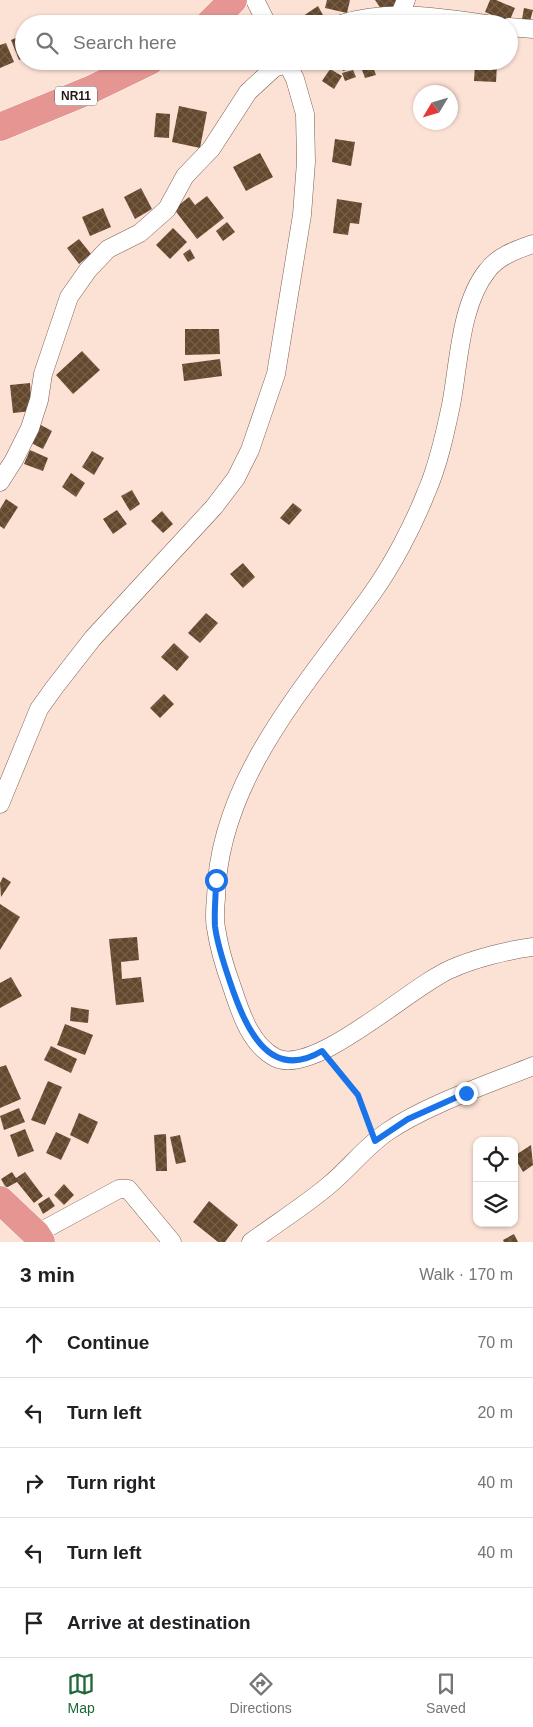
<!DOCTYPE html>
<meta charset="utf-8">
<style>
body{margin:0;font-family:Helvetica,sans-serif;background:#f6f6f6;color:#202124}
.controls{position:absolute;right:15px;bottom:15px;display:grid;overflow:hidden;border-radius:10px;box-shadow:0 1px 4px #0004}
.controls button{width:45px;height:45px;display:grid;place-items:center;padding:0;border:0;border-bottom:1px solid #e0e0e0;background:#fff;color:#202124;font:25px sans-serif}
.compass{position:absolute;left:413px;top:85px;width:45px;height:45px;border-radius:50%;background:#fff;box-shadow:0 1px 4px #0004;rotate:232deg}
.stop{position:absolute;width:15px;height:15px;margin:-11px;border:4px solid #1a73e8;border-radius:50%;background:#fff}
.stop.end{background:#1a73e8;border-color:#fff;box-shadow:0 1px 5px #0008}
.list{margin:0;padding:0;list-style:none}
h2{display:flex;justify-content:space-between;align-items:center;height:65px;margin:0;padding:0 20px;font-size:21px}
h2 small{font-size:16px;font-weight:400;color:#757577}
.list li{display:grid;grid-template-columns:32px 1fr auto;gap:15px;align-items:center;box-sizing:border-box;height:70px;padding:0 20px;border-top:1px solid #e0e0e0}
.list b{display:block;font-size:19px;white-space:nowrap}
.list em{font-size:16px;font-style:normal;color:#757577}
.icon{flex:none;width:28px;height:28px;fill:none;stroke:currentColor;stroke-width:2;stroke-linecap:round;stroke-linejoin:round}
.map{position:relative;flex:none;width:533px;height:1242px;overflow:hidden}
.search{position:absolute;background:#fff;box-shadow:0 1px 4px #0004;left:15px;right:15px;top:15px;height:55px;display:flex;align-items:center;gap:12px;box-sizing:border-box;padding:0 18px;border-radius:28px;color:#757577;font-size:19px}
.sheet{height:415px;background:#fff}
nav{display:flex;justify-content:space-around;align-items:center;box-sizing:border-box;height:70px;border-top:1px solid #e0e0e0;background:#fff;font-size:14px;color:#757577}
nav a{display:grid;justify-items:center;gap:2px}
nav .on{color:#1e6836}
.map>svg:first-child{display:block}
</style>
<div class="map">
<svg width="533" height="1242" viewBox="0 0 533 1242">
<defs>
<pattern id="building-cross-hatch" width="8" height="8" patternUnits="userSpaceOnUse" patternTransform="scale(1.25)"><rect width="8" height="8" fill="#63482d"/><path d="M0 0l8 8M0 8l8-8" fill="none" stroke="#755f49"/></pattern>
</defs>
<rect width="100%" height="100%" fill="#fce1d5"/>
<g fill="url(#building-cross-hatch)">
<path d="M327 0H350L347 13 325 8Z"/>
<path d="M375 0H397L401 6 386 16Z"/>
<path d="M490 0H496L515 8 509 22 485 12Z"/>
<path d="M318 6 328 24H291Z"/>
<path d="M524 8 533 10 530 21 522 19Z"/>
<path d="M23 35 24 58 19 60 11 40Z"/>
<path d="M6 43 14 62 0 68V45Z"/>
<path d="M340 61H370V62L343 71Z"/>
<path d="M475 64 497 65 496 82 474 81Z"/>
<path d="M373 67 376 75 365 78 362 70Z"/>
<path d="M330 69 342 76 334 89 322 81Z"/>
<path d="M353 70 356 77 345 81 342 73Z"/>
<path d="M179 106 207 112 200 148 172 142Z"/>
<path d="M156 113 170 114 169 138 154 137Z"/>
<path d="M335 139 355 142 351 166 332 162Z"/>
<path d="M260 153 273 177 246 191 233 167Z"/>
<path d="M141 188 152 209 135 219 124 197Z"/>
<path d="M207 196 224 218 197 239 174 209 189 197 195 205Z"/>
<path d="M337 199 362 203 359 224 350 223 348 235 333 233Z"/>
<path d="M103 208 111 227 90 236 82 217Z"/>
<path d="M227 222 235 232 223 241 216 231Z"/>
<path d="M173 228 187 242 170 259 156 245Z"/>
<path d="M79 239 91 254 79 264 67 248Z"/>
<path d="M190 249 195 258 188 262 183 254Z"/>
<path d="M185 329H219L220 354 185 355Z"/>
<path d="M82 351 100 370 73 394 56 375Z"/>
<path d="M220 359 222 376 184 381 182 364Z"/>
<path d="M30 383 32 411 13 413 10 385Z"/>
<path d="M39 424 52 431 43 449 29 442Z"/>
<path d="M30 450 48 458 43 471 24 464Z"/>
<path d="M92 451 104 458 94 475 82 467Z"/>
<path d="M71 473 85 483 76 497 62 487Z"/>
<path d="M132 490 140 504 130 511 121 496Z"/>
<path d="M6 499 18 507 4 529 0 526V509Z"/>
<path d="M293 503 302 510 289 525 280 518Z"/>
<path d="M117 510 127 524 113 534 103 519Z"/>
<path d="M162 511 173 524 163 533 151 521Z"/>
<path d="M243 563 255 577 243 588 230 574Z"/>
<path d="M206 613 218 623 200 643 188 633Z"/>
<path d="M174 643 189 657 177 671 161 657Z"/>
<path d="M164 694 174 704 160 718 150 708Z"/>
<path d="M3 877 11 882 1 897 0 883Z"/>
<path d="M0 904 20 917 0 950Z"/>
<path d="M137 937 139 960 121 962 122 979 141 977 144 1002 116 1005 109 939Z"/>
<path d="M11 977 22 996 0 1008V983Z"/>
<path d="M71 1007 89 1010 88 1023 70 1021Z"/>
<path d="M65 1024 93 1035 85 1055 57 1045Z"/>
<path d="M51 1046 77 1059 71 1073 44 1060Z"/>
<path d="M6 1065 21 1099 0 1108V1067Z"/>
<path d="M48 1081 62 1087 45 1125 31 1120Z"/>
<path d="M19 1108 25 1122 4 1130 0 1116Z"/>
<path d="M79 1113 98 1122 88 1144 70 1135Z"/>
<path d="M25 1129 34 1151 18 1157 10 1135Z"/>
<path d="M56 1132 71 1139 61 1160 46 1153Z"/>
<path d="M166 1134 167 1171H156L154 1135Z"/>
<path d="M180 1135 186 1162 176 1164 170 1137Z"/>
<path d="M531 1145 533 1165 523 1172 514 1156Z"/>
<path d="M12 1172 16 1178 25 1172 43 1196 34 1203 17 1182 6 1188 1 1179Z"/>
<path d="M64 1184 74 1195 64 1205 54 1195Z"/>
<path d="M49 1197 55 1206 43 1214 38 1204Z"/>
<path d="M209 1201 238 1225 225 1242H218L193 1222Z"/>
<path d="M514 1234 518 1242H504L503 1240Z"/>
</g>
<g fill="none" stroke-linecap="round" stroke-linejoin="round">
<defs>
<g id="minor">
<path d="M255 0 267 24"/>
<path d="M399 16 406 0"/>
<path d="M341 24C388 9 439 17 486 24"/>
<path d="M509 27 533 29"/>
<path d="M533 244C516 250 498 256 487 271 460 305 459 364 451 405 445 434 438 466 426 493 413 526 392 566 371 595 306 686 218 780 216 898 215 908 214 919 216 928 219 948 225 968 232 987 240 1011 250 1045 276 1058 316 1076 412 985 451 969 473 959 508 950 533 947"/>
<path d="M0 482 14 460 30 428 39 400 43 374 69 297 88 270 108 249 140 233 167 209 185 176 211 149 248 92 274 68 294 61"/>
<path d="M0 804 39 709 54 688 93 638 214 507 236 478 250 450 276 374 302 215 306 162 305 114 295 79 286 61"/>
<path d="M36 1234 119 1189H128L172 1242"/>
<path d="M251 1242C277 1223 304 1206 328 1186 349 1169 365 1147 387 1132 426 1105 489 1084 533 1066"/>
</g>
<g id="trunk">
<path d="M209 24 233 0"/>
<path d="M0 127 90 90 150 61"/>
<path d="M0 1200 36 1234 41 1242"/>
</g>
</defs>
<use href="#minor" stroke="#7c5e52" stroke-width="19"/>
<use href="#trunk" stroke="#fff" stroke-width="29"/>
<path stroke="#a69188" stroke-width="3" stroke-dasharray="1 4" stroke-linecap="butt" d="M333 1064 357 1095 369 1124"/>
<use href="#minor" stroke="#fff" stroke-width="18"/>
<use href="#trunk" stroke="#e69692" stroke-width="28"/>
</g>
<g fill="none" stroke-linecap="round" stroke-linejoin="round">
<path stroke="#1a73e8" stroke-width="6" d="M216 880C216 895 214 911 215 926 217 944 224 964 230 982 244 1023 267 1084 322 1051L358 1095 375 1141 408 1119 466 1093"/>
</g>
<g text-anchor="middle" stroke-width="5" stroke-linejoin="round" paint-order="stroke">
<rect fill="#fff" stroke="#665e5a" stroke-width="1" x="55" y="86.5" width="42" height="19" rx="4"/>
<g font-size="12" font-weight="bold" fill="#251914">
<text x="76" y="100">NR11</text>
</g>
</g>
</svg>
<div class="controls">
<button><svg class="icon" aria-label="locate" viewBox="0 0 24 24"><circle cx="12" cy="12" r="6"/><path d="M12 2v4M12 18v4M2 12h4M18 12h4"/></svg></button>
<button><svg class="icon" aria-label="layers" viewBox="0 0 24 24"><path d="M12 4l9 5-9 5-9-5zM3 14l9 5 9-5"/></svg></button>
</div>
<svg class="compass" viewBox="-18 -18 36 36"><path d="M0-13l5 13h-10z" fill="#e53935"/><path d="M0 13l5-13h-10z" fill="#757577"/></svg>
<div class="stop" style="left:216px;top:880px"></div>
<div class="stop end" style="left:466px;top:1093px"></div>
<div class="search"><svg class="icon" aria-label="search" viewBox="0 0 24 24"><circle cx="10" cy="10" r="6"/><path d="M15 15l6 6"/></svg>Search here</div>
</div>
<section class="sheet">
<h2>3 min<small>Walk · 170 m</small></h2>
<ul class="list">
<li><svg class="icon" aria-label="ahead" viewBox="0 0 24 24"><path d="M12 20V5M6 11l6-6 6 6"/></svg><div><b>Continue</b></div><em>70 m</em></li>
<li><svg class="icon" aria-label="left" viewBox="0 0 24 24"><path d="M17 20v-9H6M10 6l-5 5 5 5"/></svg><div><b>Turn left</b></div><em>20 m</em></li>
<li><svg class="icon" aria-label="right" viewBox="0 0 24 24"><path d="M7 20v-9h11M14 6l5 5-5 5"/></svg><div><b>Turn right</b></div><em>40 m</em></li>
<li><svg class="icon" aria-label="left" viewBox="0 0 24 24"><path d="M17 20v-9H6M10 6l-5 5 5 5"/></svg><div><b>Turn left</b></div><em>40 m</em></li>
<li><svg class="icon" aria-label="arrive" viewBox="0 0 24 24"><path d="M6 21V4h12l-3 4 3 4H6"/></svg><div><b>Arrive at destination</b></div></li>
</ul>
</section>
<nav>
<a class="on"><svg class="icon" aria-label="map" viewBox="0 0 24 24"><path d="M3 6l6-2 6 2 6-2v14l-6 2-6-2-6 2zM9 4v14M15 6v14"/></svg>Map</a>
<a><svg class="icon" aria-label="directions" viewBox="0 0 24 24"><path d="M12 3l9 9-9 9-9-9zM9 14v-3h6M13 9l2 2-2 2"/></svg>Directions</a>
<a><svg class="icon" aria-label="saved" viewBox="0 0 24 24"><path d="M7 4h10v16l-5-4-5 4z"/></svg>Saved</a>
</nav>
